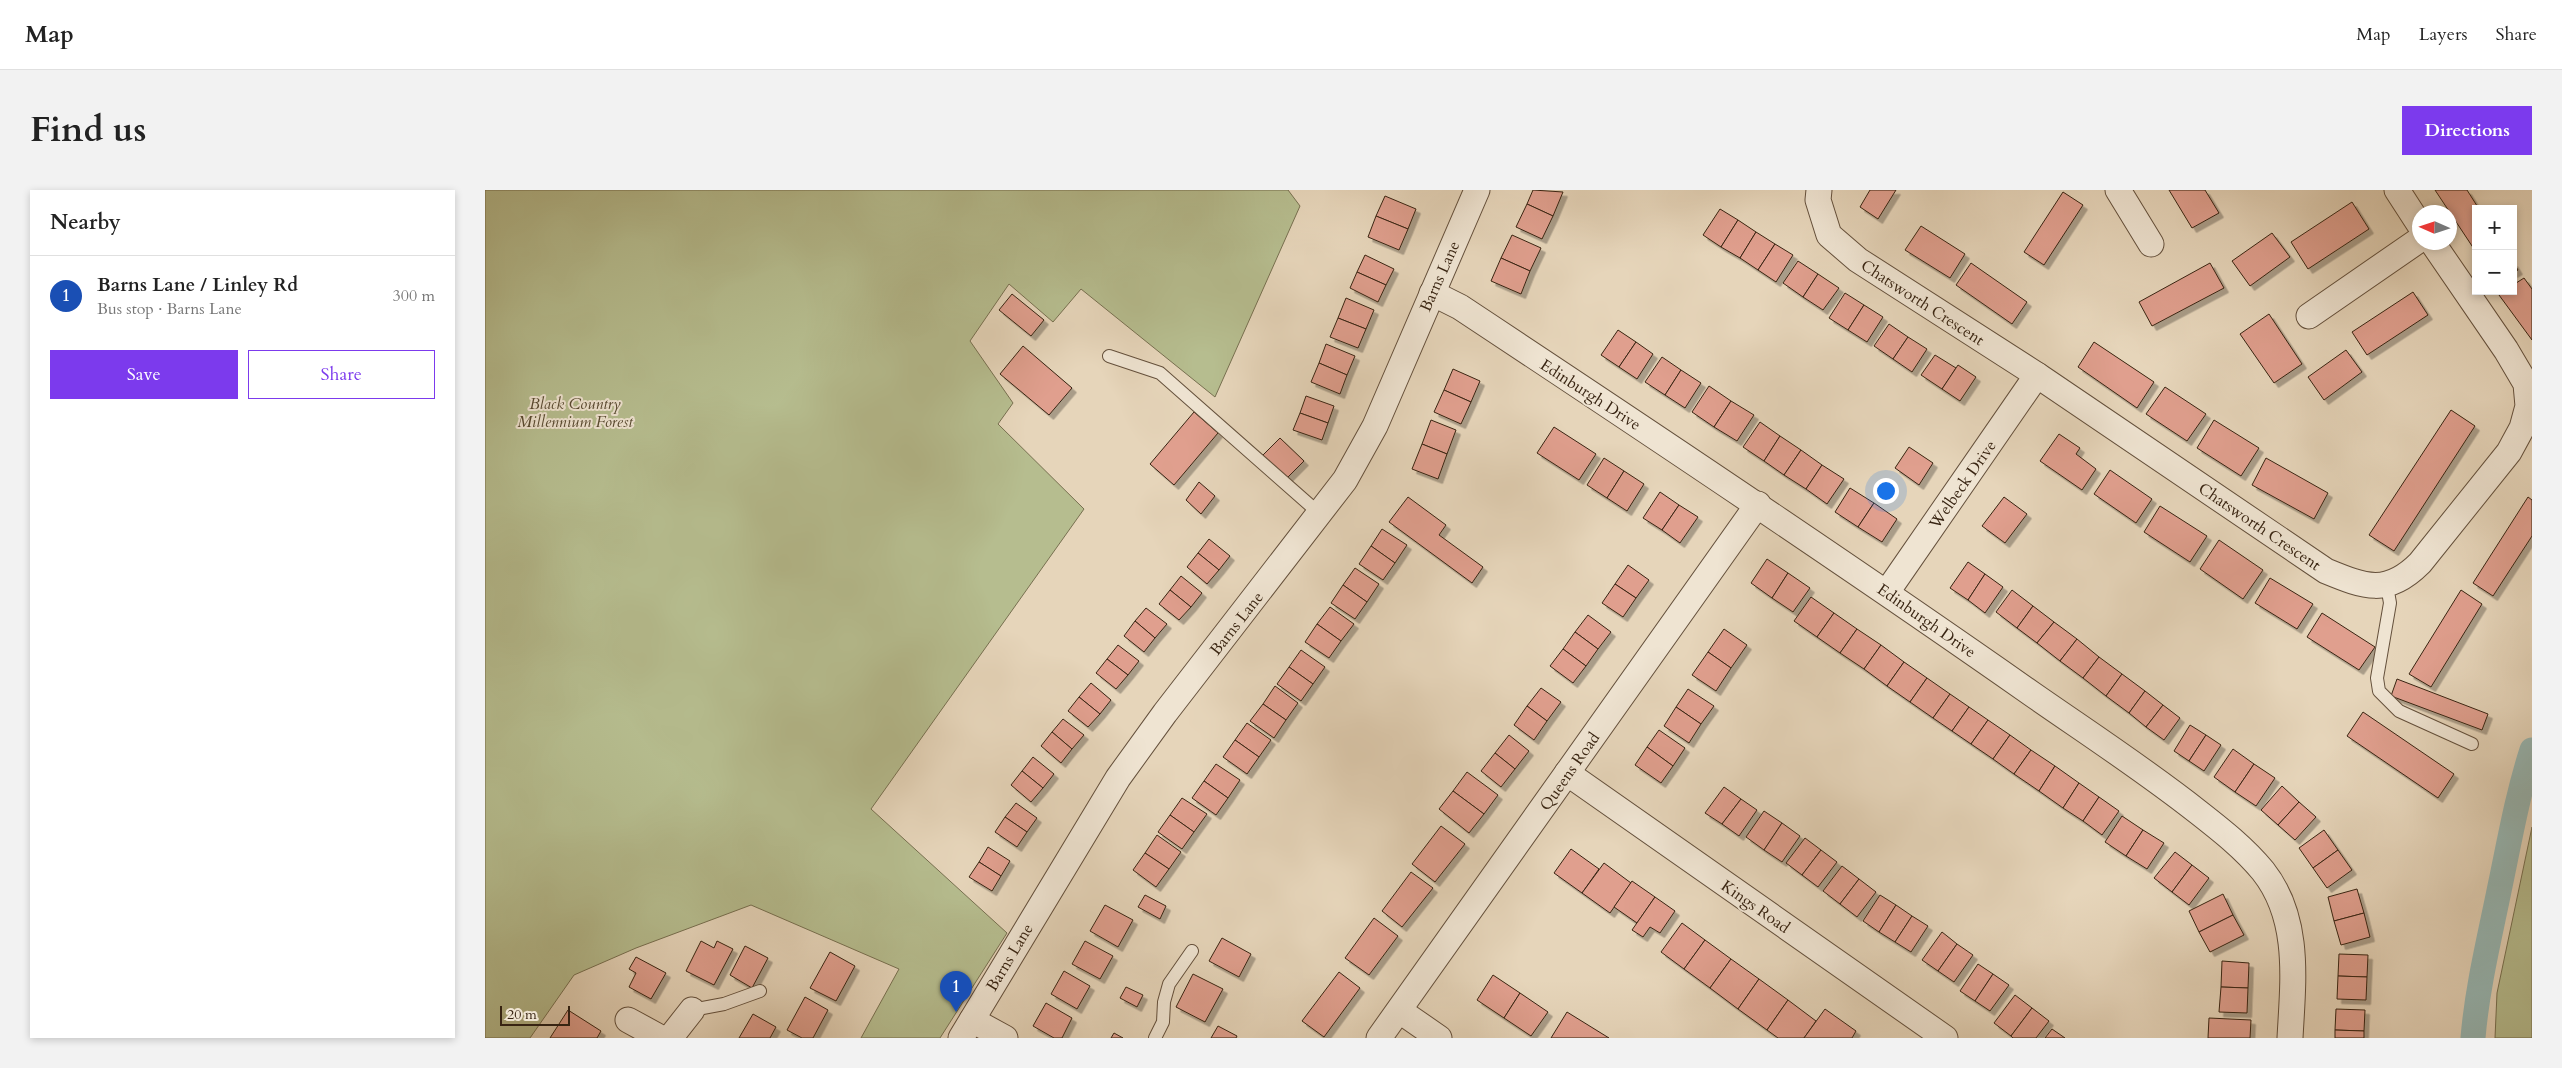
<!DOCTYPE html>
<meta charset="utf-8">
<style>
body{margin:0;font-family:Cardo,serif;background:#f2f2f2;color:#222}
.controls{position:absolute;right:15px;top:15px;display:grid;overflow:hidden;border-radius:0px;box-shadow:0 2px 8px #0003}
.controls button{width:45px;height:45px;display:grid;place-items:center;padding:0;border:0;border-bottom:1px solid #e0e0e0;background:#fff;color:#222;font:25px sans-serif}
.compass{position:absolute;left:1927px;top:15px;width:45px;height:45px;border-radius:50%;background:#fff;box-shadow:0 2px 8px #0003;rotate:273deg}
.scale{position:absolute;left:15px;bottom:12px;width:70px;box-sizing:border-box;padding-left:5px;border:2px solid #382412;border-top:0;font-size:14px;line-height:18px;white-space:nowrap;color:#382412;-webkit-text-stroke:4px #efe4d2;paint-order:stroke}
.you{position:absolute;left:1400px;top:300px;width:18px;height:18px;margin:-12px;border:4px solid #fff;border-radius:50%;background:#1a73e8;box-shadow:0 0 0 8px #1a73e833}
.badge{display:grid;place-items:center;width:32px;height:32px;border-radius:50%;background:#7c3aed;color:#fff;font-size:16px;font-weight:700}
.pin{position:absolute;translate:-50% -41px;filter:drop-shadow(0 1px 2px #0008)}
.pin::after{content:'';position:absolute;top:26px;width:18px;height:15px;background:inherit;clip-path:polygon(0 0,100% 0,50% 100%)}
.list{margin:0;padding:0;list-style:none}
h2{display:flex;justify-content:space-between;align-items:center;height:65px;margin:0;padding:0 20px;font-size:21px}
h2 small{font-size:16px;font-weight:400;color:#767676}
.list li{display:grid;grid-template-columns:32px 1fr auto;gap:15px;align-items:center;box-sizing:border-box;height:80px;padding:0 20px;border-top:1px solid #e0e0e0}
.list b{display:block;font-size:19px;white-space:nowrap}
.list p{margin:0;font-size:16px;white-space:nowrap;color:#767676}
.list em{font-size:16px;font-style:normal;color:#767676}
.actions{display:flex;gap:10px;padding:15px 20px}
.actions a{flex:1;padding:11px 0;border:1px solid #7c3aed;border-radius:0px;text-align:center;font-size:18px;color:#7c3aed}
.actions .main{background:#7c3aed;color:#fff}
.map{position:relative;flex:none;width:2047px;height:848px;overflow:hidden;border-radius:0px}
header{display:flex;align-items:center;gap:30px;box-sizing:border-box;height:70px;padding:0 25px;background:#fff;border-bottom:1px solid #e0e0e0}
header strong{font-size:24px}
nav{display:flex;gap:28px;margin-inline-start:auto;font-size:18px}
.intro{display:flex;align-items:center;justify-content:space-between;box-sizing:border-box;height:120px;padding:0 30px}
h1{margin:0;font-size:35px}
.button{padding:12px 22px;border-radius:0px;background:#7c3aed;color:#fff;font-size:18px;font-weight:700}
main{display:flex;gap:30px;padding:0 30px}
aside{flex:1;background:#fff;border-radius:0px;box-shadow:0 2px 8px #0003}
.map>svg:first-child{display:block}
</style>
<header>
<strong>Map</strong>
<nav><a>Map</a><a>Layers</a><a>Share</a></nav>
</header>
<div class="intro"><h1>Find us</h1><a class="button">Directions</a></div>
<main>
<aside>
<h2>Nearby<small></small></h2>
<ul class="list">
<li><span class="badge" style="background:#1a4fb4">1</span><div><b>Barns Lane / Linley Rd</b><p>Bus stop · Barns Lane</p></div><em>300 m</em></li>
</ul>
<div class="actions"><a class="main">Save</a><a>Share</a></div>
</aside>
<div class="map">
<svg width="2047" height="848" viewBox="0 0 2047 848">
<defs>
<filter id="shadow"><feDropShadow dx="4.5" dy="4.5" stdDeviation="0" flood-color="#0004"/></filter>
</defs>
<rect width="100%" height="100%" fill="#e6d5ba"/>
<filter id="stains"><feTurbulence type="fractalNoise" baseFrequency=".004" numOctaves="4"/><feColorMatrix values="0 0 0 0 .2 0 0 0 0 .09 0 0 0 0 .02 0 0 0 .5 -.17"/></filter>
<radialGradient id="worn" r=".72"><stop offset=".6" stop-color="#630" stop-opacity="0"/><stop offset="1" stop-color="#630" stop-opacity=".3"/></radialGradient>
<g fill="#b6bd8f" stroke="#777050">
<path d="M0 0H803L815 16 730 207 596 99 568 132 524 94 485 151 528 213 513 234 599 319 386 619 522 743 455 848H376L414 779 266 715 151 758 89 785 45 848H0Z"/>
<path d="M2047 637V848H2010L2012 803Z"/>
</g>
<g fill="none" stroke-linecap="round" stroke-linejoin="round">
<path stroke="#97b8b5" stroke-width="25" d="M1988 848C1992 799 2004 750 2014 701 2024 654 2032 606 2047 560"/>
</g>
<g fill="#e09f8e" stroke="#382412" filter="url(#shadow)">
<path d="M1048 0 1078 2 1068 26 1042 14Z"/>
<path d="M1385 0H1411L1393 29 1375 17Z"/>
<path d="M1684 0H1720L1734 23 1707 38Z"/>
<path d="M1950 0H1982L1994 19H1991V62Z"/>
<path d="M1578 2 1598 15 1559 75 1539 62Z"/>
<path d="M900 6 931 19 923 39 891 26Z"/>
<path d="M1867 12 1884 39 1823 79 1806 52Z"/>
<path d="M1042 14 1068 26 1057 49 1031 37Z"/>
<path d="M1235 19 1253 30 1236 57 1218 45Z"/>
<path d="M891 26 923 39 914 60 883 47Z"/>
<path d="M1253 30 1271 42 1255 68 1236 57Z"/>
<path d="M1436 36 1480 64 1465 88 1420 60Z"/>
<path d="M1271 42 1290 54 1273 80 1255 68Z"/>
<path d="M1787 43 1805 67 1765 96 1747 71Z"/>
<path d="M1027 45 1056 58 1045 81 1016 68Z"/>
<path d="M1290 54 1308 65 1291 92 1273 80Z"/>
<path d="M880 65 909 79 901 95 872 82Z"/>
<path d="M1016 68 1045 81 1036 104 1006 91Z"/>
<path d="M1313 71 1333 84 1318 107 1298 93Z"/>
<path d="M2028 72 2033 80 2028 83Z"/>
<path d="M1486 73 1542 112 1527 134 1471 95Z"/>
<path d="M1725 73 1739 98 1667 136 1654 112Z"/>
<path d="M872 82 901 95 893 112 865 98Z"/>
<path d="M1333 84 1354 98 1338 120 1318 107Z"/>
<path d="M2039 88 2047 99V150L2014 105 2020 101H2028V95Z"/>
<path d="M1928 102 1943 125 1882 165 1867 142Z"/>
<path d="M1360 103 1379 115 1363 140 1344 128Z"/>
<path d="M527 104 559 130 546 146 514 120Z"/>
<path d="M861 108 889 120 881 139 853 128Z"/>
<path d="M1379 115 1398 127 1382 152 1363 140Z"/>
<path d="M1784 124 1817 174 1789 193 1755 144Z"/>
<path d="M853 128 881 139 873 158 845 147Z"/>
<path d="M1404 134 1423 147 1408 169 1389 156Z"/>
<path d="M1133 140 1151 152 1134 177 1116 165Z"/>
<path d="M1423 147 1442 159 1427 182 1408 169Z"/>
<path d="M1151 152 1168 164 1152 189 1134 177Z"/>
<path d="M1609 152 1669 192 1652 218 1593 177Z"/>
<path d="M841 154 870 166 862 185 834 173Z"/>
<path d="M538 156 587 198 564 225 515 184Z"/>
<path d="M1861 160 1877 182 1839 210 1823 187Z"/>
<path d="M1450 165 1471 178 1457 199 1436 185Z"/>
<path d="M1177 167 1196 180 1180 205 1160 192Z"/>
<path d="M834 173 862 185 855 204 826 192Z"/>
<path d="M1473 175 1491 187 1475 211 1457 199Z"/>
<path d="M968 179 995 191 986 212 959 200Z"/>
<path d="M1196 180 1216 193 1200 218 1180 205Z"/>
<path d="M1224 196 1246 211 1229 237 1207 222Z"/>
<path d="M1680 197 1721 224 1702 251 1661 224Z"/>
<path d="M959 200 986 212 976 234 949 222Z"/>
<path d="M821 206 849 216 843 233 815 223Z"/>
<path d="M1246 211 1269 225 1252 251 1229 237Z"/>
<path d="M1966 220 1990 236 1909 361 1884 345Z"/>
<path d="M709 222 733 243 689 295 665 274Z"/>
<path d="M815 223 843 233 837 250 808 240Z"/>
<path d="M946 230 971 240 962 264 937 254Z"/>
<path d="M1729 230 1774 258 1756 286 1712 258Z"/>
<path d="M1275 232 1295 246 1279 271 1258 257Z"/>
<path d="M1069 237 1111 264 1094 290 1052 263Z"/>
<path d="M1574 244 1595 258 1591 264 1611 279 1597 300 1555 271Z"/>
<path d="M1295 246 1316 260 1299 285 1279 271Z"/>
<path d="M795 248 819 271 800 290 777 266Z"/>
<path d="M937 254 962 264 953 289 927 279Z"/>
<path d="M1424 257 1448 273 1434 295 1410 278Z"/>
<path d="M1316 260 1337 275 1321 299 1299 285Z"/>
<path d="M1119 268 1139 281 1122 308 1102 295Z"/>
<path d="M1781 268 1843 303 1829 329 1767 295Z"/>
<path d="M1337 275 1359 289 1342 314 1321 299Z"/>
<path d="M1625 280 1667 309 1651 333 1609 304Z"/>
<path d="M1139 281 1159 294 1142 321 1122 308Z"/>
<path d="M714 292 730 306 716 324 701 310Z"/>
<path d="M1365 298 1389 313 1373 337 1350 322Z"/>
<path d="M1175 302 1194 315 1177 340 1158 328Z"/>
<path d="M923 307 961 335 954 345 998 377 987 393 904 332Z"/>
<path d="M1519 307 1542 324 1520 353 1497 336Z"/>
<path d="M2043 307 2047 310V346L2008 406 1988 393Z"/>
<path d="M1389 313 1412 329 1397 352 1373 337Z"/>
<path d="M1194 315 1213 327 1195 353 1177 340Z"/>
<path d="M1675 316 1722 346 1705 372 1659 342Z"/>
<path d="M897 339 922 355 910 373 886 356Z"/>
<path d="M724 349 745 366 734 380 713 363Z"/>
<path d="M1734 350 1778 380 1758 409 1715 379Z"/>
<path d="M886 356 910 373 898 390 874 374Z"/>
<path d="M713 363 734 380 722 394 702 377Z"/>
<path d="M1282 369 1303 383 1287 408 1266 393Z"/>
<path d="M1483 372 1500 384 1483 410 1465 398Z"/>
<path d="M1143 375 1164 390 1151 408 1130 394Z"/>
<path d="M870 378 894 394 882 412 858 395Z"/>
<path d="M1303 383 1325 398 1308 422 1287 408Z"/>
<path d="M1500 384 1518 397 1500 423 1483 410Z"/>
<path d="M696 386 717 403 706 417 685 400Z"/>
<path d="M1785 388 1828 414 1812 439 1770 413Z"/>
<path d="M1130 394 1151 408 1138 427 1117 413Z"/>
<path d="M858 395 882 412 870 429 846 413Z"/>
<path d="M685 400 706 417 694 430 674 414Z"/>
<path d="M1527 400 1548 416 1532 438 1511 422Z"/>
<path d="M1976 400 1997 414 1946 497 1924 484Z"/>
<path d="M1326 407 1349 423 1332 447 1309 431Z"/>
<path d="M1548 416 1569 432 1552 453 1532 438Z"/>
<path d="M845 417 869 434 856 451 832 434Z"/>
<path d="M661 418 682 434 670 448 650 431Z"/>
<path d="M1349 423 1372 439 1355 463 1332 447Z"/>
<path d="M1837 423 1890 457 1874 480 1822 447Z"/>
<path d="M1103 425 1126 442 1113 459 1090 442Z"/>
<path d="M650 431 670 448 659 462 639 446Z"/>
<path d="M1569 432 1592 449 1575 471 1552 453Z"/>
<path d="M832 434 856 451 844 468 820 452Z"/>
<path d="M1239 439 1262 455 1246 478 1223 462Z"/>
<path d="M1372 439 1396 455 1379 479 1355 463Z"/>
<path d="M1090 442 1113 459 1101 476 1078 459Z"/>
<path d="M1592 449 1614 467 1598 488 1575 471Z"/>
<path d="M633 455 654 471 643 485 622 469Z"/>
<path d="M1396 455 1419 472 1402 496 1379 479Z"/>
<path d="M1078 459 1101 476 1088 493 1065 476Z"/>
<path d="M816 460 840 477 828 494 804 477Z"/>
<path d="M1223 462 1246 478 1231 501 1207 485Z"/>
<path d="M1614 467 1637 484 1621 506 1598 488Z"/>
<path d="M622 469 643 485 631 499 611 483Z"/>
<path d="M1419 472 1442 488 1425 512 1402 496Z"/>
<path d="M804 477 828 494 816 511 792 494Z"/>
<path d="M1637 484 1660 501 1644 523 1621 506Z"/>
<path d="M1442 488 1465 504 1448 528 1425 512Z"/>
<path d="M1912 489 2003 524 1997 540 1906 506Z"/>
<path d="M606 493 626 510 615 524 594 507Z"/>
<path d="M790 496 813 513 801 530 778 514Z"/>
<path d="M1056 498 1076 512 1062 531 1042 516Z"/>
<path d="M1203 499 1229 516 1216 534 1191 517Z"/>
<path d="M1660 501 1678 515 1661 537 1644 523Z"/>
<path d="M1465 504 1484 517 1467 541 1448 528Z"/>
<path d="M594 507 615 524 603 537 583 521Z"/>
<path d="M778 514 801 530 789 548 765 531Z"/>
<path d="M1678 515 1695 528 1679 550 1661 537Z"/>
<path d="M1042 516 1062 531 1049 550 1029 535Z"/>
<path d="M1191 517 1216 534 1204 553 1179 536Z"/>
<path d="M1484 517 1503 530 1486 554 1467 541Z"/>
<path d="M1878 522 1969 584 1953 608 1862 546Z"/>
<path d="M578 529 599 545 587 559 567 542Z"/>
<path d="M1503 530 1525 545 1508 569 1486 554Z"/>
<path d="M762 533 786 550 774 567 750 550Z"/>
<path d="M1705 535 1721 545 1704 571 1689 561Z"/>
<path d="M1174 540 1200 558 1188 576 1162 557Z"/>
<path d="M567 542 587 559 576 573 556 556Z"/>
<path d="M1024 545 1044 561 1030 579 1010 563Z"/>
<path d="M1525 545 1546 560 1529 584 1508 569Z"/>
<path d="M1721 545 1736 555 1719 581 1704 571Z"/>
<path d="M750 550 774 567 762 584 738 567Z"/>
<path d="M1162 557 1188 576 1176 593 1150 575Z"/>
<path d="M1748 559 1769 574 1750 602 1729 587Z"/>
<path d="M1546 560 1570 576 1554 601 1529 584Z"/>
<path d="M1010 563 1030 579 1016 597 996 581Z"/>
<path d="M548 567 569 584 558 598 537 581Z"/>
<path d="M731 574 755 590 743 608 719 591Z"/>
<path d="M1769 574 1790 588 1771 616 1750 602Z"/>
<path d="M1570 576 1594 593 1578 618 1554 601Z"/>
<path d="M537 581 558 598 546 612 526 595Z"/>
<path d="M982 582 1013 605 999 624 968 601Z"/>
<path d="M719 591 743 608 731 625 707 608Z"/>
<path d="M1594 593 1614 607 1598 631 1578 618Z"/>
<path d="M1797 596 1814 612 1793 635 1776 620Z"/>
<path d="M1239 597 1256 609 1237 634 1220 623Z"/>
<path d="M968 601 999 624 984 643 954 619Z"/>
<path d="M1614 607 1634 621 1617 645 1598 631Z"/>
<path d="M697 608 722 624 709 642 685 625Z"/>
<path d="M1256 609 1272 620 1254 646 1237 634Z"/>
<path d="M1814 612 1831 627 1810 650 1793 635Z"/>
<path d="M531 613 552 628 542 642 520 627Z"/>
<path d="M1279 621 1297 633 1279 660 1261 647Z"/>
<path d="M685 625 709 642 697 659 673 642Z"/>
<path d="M1637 626 1658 640 1641 666 1620 652Z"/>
<path d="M520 627 542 642 532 657 510 642Z"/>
<path d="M1297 633 1315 646 1297 672 1279 660Z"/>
<path d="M956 636 980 654 950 692 927 674Z"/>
<path d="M1658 640 1679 653 1662 679 1641 666Z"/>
<path d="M1839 640 1853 660 1828 678 1814 658Z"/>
<path d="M672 645 696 662 684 679 660 663Z"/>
<path d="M1320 648 1336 660 1317 685 1301 673Z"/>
<path d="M503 657 525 671 516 686 494 672Z"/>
<path d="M1086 659 1114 679 1097 703 1069 683Z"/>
<path d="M1336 660 1352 672 1333 697 1317 685Z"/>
<path d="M1853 660 1867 680 1842 698 1828 678Z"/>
<path d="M1690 662 1707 675 1687 702 1669 688Z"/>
<path d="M660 663 684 679 671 697 648 680Z"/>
<path d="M494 672 516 686 507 701 484 687Z"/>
<path d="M1119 673 1146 693 1125 723 1097 703Z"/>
<path d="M1707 675 1724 688 1704 715 1687 702Z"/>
<path d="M1357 676 1374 689 1355 714 1338 701Z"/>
<path d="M926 682 948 698 917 737 897 721Z"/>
<path d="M1374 689 1391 702 1372 727 1355 714Z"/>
<path d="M1147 691 1170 707 1152 733 1129 717Z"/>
<path d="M1872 699 1879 723 1849 731 1843 707Z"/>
<path d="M1738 704 1748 725 1714 742 1704 721Z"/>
<path d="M660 705 681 716 675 729 653 717Z"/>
<path d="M1395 705 1411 715 1394 742 1378 731Z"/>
<path d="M1170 707 1190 721 1175 743 1165 737 1158 747 1147 740Z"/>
<path d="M620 715 648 730 633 757 605 741Z"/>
<path d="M1411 715 1427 726 1410 752 1394 742Z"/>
<path d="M1879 723 1885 747 1856 755 1849 731Z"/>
<path d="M1748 725 1759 745 1725 762 1714 742Z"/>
<path d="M1427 726 1443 736 1426 762 1410 752Z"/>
<path d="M889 728 913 746 884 785 860 768Z"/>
<path d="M1197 733 1220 750 1199 779 1176 762Z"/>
<path d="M1457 742 1472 754 1453 781 1437 770Z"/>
<path d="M737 748 766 764 754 787 724 771Z"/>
<path d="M1220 750 1246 769 1225 798 1199 779Z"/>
<path d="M216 751 229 758 232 751 248 759 229 795 201 781Z"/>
<path d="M600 751 628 766 615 789 587 774Z"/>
<path d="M1472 754 1488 765 1469 792 1453 781Z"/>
<path d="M260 756 283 768 267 798 245 785Z"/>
<path d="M345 762 370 776 351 811 325 798Z"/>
<path d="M1854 764 1883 765 1882 787 1853 786Z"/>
<path d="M151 767 181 783 166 809 144 797 151 783 144 779Z"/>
<path d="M1246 769 1274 789 1253 819 1225 798Z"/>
<path d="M1737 771 1764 773 1763 798 1736 797Z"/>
<path d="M1493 774 1508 784 1490 811 1475 801Z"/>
<path d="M579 781 605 796 592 819 566 804Z"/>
<path d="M854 782 875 798 839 847 817 831Z"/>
<path d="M708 784 738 799 720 832 691 817Z"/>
<path d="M1508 784 1524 795 1505 821 1490 811Z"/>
<path d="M1008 785 1035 803 1019 828 992 810Z"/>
<path d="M1853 786 1882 787 1881 810 1852 809Z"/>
<path d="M1274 789 1303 810 1282 840 1253 819Z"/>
<path d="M641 797 658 805 652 817 635 808Z"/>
<path d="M1736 797 1763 798 1762 823 1734 822Z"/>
<path d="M1035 803 1063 822 1046 846 1019 828Z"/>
<path d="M1530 805 1547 818 1526 846 1509 833Z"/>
<path d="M320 807 343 820 328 848H317L302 840Z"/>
<path d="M1303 810 1331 831 1319 848H1293L1282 840Z"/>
<path d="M561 813 587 828 577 848H569L548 836Z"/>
<path d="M1547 818 1564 831 1551 848H1528L1526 846Z"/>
<path d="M1340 819 1371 841 1367 848H1319Z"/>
<path d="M1851 819 1880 820 1879 841 1850 840Z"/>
<path d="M83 820 116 841 112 848H65Z"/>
<path d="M1082 822 1124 848H1066Z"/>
<path d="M268 824 291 837 285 848H254Z"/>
<path d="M1724 828 1766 830 1765 848H1723Z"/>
<path d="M733 836 752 846 751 848H726Z"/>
<path d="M1567 839 1580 848H1560Z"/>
<path d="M1850 840 1879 841V848H1850Z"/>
<path d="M629 843 638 848H626Z"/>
</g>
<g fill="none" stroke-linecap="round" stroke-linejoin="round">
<defs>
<g id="service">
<path d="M624 166 675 183 835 324"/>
<path d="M1902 396 1905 413 1892 488 1894 501 1914 521 1987 554"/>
<path d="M207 820 239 814 275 801"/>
<path d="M670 848 678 832 679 812 684 794 707 761"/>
</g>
<g id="minor">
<path d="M1334 0 1333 10 1344 45 1373 70 1552 185 1841 381C1880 397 1902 406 1935 373L2024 262 2037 238 2043 216 2041 194 2021 160 1947 52"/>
<path d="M1633 0 1666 54"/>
<path d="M1912 0 1934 34"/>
<path d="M947 103 975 117C1167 244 1359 372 1547 504 1603 543 1660 580 1713 622 1736 640 1759 658 1778 681 1816 729 1808 791 1805 848"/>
<path d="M1824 126 1934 50"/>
<path d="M1402 402 1552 185"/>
<path d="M1082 583 1460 848"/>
<path d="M915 821 954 848"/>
<path d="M143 830 176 848"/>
<path d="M487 830 520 848"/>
<path d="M185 848 207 820"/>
<path d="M476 848 633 588 680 523 860 290 890 236 992 0"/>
<path d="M894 848 1273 314"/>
</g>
</defs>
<use href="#service" stroke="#64503c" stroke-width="14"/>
<use href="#minor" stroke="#64503c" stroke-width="27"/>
<use href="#service" stroke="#efe4d2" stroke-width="12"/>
<use href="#minor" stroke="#efe4d2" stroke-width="25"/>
</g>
<g text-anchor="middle" stroke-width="4" stroke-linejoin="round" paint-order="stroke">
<g font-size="16" fill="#382412" stroke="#efe4d2">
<text transform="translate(954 86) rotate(-66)" y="6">Barns Lane</text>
<text transform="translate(1438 112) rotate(33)" y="6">Chatsworth Crescent</text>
<text transform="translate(1106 204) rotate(33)" y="6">Edinburgh Drive</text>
<text transform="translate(1477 294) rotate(-55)" y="6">Welbeck Drive</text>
<text transform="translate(1775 336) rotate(34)" y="6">Chatsworth Crescent</text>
<text transform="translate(1442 430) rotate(35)" y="6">Edinburgh Drive</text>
<text transform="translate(751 433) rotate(-52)" y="6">Barns Lane</text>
<text transform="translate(1084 581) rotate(-55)" y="6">Queens Road</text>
<text transform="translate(1271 716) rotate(35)" y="6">Kings Road</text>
<text transform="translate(524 767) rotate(-59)" y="6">Barns Lane</text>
</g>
<g font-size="16" font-style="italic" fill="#584a31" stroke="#efe4d2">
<text x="90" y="219">Black Country<tspan x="90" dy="18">Millennium Forest</tspan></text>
</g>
</g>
<rect width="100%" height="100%" filter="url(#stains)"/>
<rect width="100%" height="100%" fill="url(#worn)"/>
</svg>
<div class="controls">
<button>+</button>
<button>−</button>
</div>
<svg class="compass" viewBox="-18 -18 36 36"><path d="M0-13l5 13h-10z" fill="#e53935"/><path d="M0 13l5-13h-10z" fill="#767676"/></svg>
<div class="scale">20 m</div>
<div class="you"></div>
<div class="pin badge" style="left:471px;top:822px;background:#1a4fb4">1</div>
</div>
</main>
